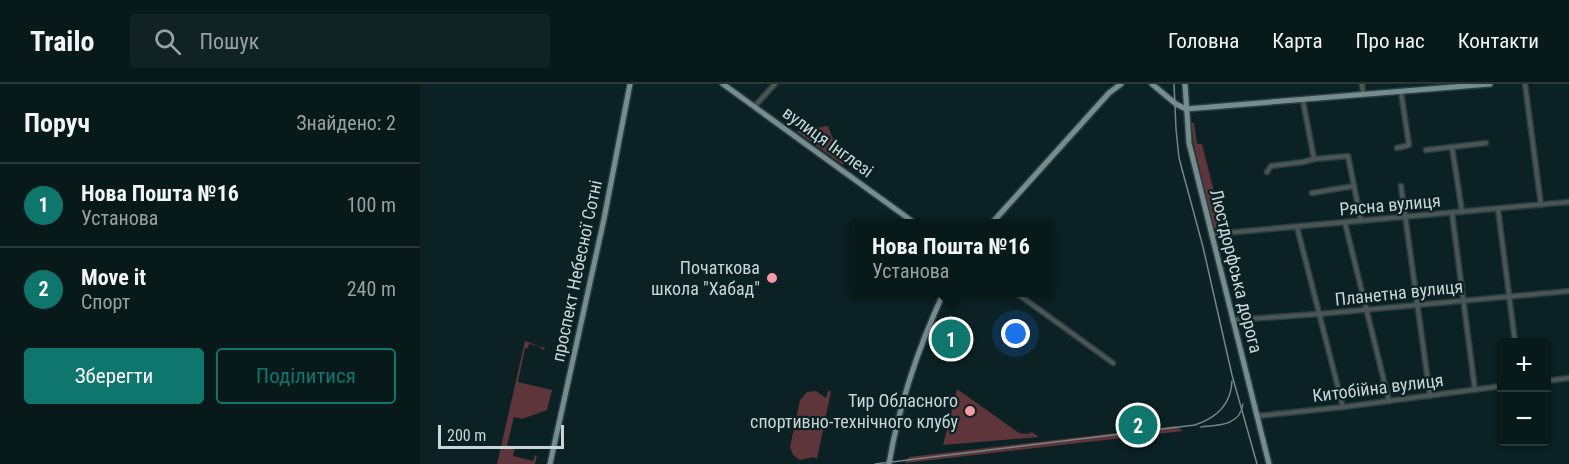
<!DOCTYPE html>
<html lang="uk">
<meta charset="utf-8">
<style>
body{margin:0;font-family:"Roboto Condensed",sans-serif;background:#112223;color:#f1f3f6}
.controls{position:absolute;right:18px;bottom:18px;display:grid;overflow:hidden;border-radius:6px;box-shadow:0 2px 4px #0004}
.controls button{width:54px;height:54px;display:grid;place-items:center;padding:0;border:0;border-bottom:2px solid #293839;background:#08191a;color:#f1f3f6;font:30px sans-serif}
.scale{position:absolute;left:18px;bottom:15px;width:126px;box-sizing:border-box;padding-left:6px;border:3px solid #c9d6d7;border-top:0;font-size:16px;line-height:21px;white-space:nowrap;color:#c9d6d7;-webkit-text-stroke:4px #0b2123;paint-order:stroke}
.you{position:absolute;left:596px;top:250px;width:21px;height:21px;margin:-15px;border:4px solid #fff;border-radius:50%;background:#1a73e8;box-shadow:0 0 0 9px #1a73e833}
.badge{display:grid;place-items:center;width:39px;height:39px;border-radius:50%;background:#0f766e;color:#fff;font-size:20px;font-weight:700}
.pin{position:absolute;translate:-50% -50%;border:3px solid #fff;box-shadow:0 2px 6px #0006}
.popup{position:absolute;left:429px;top:135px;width:204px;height:78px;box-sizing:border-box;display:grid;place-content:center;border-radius:6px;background:#08191a;filter:drop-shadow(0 2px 4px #0005);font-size:20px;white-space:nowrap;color:#98a0a2}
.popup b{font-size:22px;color:#f1f3f6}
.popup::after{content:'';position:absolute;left:50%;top:100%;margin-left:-12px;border:12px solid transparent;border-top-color:#08191a}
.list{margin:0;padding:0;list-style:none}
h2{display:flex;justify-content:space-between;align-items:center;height:78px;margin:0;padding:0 24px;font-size:26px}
h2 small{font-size:20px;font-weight:400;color:#98a0a2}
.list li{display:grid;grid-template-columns:39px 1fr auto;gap:18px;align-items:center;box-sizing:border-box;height:84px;padding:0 24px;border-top:2px solid #293839}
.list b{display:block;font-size:22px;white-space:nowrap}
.list p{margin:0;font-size:20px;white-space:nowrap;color:#98a0a2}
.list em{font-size:20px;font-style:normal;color:#98a0a2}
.actions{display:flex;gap:12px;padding:18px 24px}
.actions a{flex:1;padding:14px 0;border:2px solid #0f766e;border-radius:6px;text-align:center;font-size:21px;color:#0f766e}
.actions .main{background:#0f766e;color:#fff}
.icon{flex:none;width:33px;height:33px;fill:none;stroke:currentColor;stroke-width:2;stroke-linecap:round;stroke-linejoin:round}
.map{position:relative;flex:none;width:1149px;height:380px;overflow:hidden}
header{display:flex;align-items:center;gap:36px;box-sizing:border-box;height:84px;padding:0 30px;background:#08191a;border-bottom:2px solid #293839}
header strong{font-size:28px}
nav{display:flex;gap:33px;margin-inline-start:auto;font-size:21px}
.search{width:420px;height:54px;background:#112223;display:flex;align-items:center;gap:15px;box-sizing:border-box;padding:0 21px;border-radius:6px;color:#98a0a2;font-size:22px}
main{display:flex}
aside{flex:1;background:#08191a}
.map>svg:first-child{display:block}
</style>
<header>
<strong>Trailo</strong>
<div class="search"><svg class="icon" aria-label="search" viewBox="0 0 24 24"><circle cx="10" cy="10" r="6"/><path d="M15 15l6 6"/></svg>Пошук</div>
<nav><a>Головна</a><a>Карта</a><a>Про нас</a><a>Контакти</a></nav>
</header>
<main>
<aside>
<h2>Поруч<small>Знайдено: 2</small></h2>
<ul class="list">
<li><span class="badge">1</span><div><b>Нова Пошта №16</b><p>Установа</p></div><em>100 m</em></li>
<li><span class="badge">2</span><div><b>Move it</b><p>Спорт</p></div><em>240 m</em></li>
</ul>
<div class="actions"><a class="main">Зберегти</a><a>Поділитися</a></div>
</aside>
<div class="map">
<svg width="1149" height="380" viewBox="0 0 1149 380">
<rect width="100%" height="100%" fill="#0b2123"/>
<g fill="#5e353a">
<path d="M771 39H774L777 60H782L803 144 794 147 774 61Z"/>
<path d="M408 42 412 53 432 70 423 81 376 47Z"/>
<path d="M105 257 125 264 123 266 119 262 109 260 108 264H105L98 298 132 306 127 326 102 335 94 333 87 361 95 363 93 372 113 377 115 371 117 372 115 380H77Z"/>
<path d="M537 305 599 349 607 350 612 348 619 353 523 361Z"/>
<path d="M396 307 406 314 408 307H411L397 375 394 373 380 376 373 371 370 363 380 316 387 308Z"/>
<path d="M756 342 763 347 485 379 489 373Z"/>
</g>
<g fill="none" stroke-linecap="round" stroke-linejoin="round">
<defs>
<g id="minor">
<path d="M942 0 943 10"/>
<path d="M1105 0 1121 121"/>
<path d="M883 17 894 75 928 72 941 137"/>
<path d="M334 23 355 0"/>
<path d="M1032 63 1042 128"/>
<path d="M977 64 989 61 981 8"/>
<path d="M1006 66 1066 59"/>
<path d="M847 88 851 82 883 78 894 75"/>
<path d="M981 102 1010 312"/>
<path d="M892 109 934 102"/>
<path d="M1078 125 1095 258"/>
<path d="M1032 129 1055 306"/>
<path d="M925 139 969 317"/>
<path d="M877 143 923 323"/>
<path d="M793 150 1149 118"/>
<path d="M595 208 693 279"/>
<path d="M812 236 899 230 1149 207"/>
<path d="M1126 297 1149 294"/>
<path d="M837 332 923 323 1082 302"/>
</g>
<g id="major">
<path d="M303 0 496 140"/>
<path d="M732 0 756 20 766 25 1070 0"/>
<path d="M765 0 769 59 849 380"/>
<path d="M571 140 689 9 701 0"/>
<path d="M130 380 184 135 210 0"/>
<path d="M469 380C479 320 498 264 524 208"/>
</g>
</defs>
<use href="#minor" stroke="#293e40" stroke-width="7"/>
<use href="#major" stroke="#293e40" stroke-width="8"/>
<use href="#minor" stroke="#4b5555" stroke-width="4"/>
<use href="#major" stroke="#778c8e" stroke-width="5"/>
<g stroke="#758688" stroke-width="1.5">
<path d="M754 0 756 45 759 74 783 163 812 291 837 380"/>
<path d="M781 343C798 341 820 342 823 320"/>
<path d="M455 380 775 341C796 334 811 321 812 297"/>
</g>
</g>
<g fill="#f49aa5" stroke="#0b2123" stroke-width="2">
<circle cx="352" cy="194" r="6"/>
<circle cx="550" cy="327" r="6"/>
</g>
<g text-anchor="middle" stroke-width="4.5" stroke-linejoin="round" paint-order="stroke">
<g font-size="18" fill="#c9d6d7" stroke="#0b2123">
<text transform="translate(408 58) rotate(36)" y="6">вулиця Інглезі</text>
<text transform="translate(970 121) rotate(-5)" y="6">Рясна вулиця</text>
<text transform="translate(157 187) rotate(-78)" y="6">проспект Небесної Сотні</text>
<text transform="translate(816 187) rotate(76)" y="6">Люстдорфська дорога</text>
<text transform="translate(979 209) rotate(-6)" y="6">Планетна вулиця</text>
<text transform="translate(958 304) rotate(-7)" y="6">Китобійна вулиця</text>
</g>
<g font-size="18" fill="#c9d6d7" stroke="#0b2123" text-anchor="end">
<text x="340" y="190">Початкова<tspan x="340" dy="21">школа "Хабад"</tspan></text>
<text x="538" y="323">Тир Обласного<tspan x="538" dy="21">спортивно-технічного клубу</tspan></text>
</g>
</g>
</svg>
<div class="controls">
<button>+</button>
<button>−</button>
</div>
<div class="scale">200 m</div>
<div class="you"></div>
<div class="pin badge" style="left:531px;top:255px">1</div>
<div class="popup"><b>Нова Пошта №16</b>Установа</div>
<div class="pin badge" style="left:718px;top:341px">2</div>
</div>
</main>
